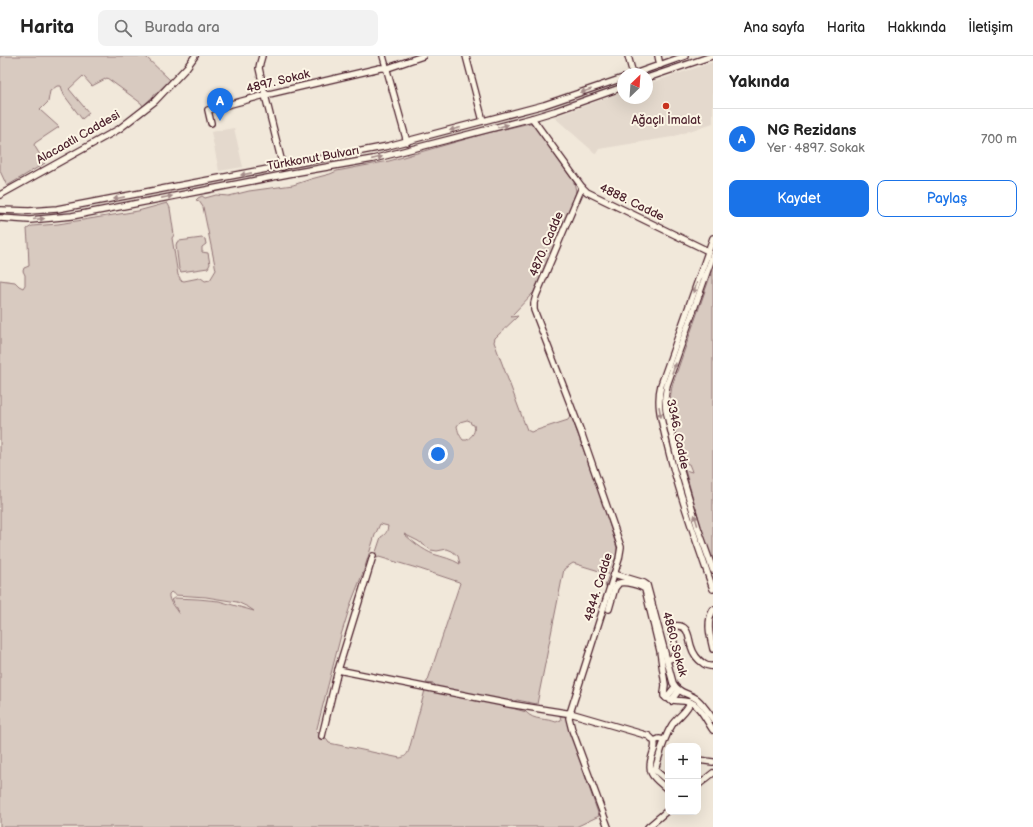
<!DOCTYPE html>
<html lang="tr">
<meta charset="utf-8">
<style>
body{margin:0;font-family:"Balsamiq Sans",sans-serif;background:#f2f2f2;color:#222}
.controls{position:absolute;right:12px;bottom:12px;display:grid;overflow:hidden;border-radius:8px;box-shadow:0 4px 16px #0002}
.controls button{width:36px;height:36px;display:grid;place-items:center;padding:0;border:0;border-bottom:1px solid #e0e0e0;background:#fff;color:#222;font:20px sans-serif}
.compass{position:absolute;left:617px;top:12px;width:36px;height:36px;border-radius:50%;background:#fff;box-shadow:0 4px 16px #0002;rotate:25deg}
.you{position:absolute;left:438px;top:398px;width:14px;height:14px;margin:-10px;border:3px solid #fff;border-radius:50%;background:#1a73e8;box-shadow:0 0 0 6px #1a73e833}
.badge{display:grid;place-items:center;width:26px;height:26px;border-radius:50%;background:#1a73e8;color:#fff;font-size:13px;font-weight:700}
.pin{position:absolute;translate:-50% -33px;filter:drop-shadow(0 1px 2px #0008)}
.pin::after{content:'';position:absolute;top:21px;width:14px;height:12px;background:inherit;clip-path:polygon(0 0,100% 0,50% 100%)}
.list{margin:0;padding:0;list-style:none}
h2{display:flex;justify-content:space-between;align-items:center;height:52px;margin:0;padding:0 16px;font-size:17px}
h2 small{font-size:13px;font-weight:400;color:#767676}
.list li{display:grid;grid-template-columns:26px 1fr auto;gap:12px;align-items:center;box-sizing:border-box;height:60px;padding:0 16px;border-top:1px solid #e0e0e0}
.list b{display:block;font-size:15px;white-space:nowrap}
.list p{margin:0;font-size:13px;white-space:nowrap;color:#767676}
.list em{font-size:13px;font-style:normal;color:#767676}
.actions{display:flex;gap:8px;padding:12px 16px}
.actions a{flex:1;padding:9px 0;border:1px solid #1a73e8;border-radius:8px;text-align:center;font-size:14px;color:#1a73e8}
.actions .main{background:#1a73e8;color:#fff}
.icon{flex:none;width:22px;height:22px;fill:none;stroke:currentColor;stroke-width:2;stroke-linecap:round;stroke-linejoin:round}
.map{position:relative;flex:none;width:713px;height:771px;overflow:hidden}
header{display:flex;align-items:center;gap:24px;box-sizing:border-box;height:56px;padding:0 20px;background:#fff;border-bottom:1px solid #e0e0e0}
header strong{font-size:19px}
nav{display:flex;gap:22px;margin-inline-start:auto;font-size:14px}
.search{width:280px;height:36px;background:#f2f2f2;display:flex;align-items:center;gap:10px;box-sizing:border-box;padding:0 14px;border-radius:8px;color:#767676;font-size:15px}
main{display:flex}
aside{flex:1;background:#fff}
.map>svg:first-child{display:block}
</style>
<header>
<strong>Harita</strong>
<div class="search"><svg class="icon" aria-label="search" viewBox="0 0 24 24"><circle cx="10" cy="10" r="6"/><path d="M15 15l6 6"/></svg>Burada ara</div>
<nav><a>Ana sayfa</a><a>Harita</a><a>Hakkında</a><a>İletişim</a></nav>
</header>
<main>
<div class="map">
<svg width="713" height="771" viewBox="0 0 713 771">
<rect width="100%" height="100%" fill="#f1e8da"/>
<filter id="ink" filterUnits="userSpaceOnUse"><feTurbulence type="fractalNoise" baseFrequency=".025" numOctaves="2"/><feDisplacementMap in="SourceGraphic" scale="8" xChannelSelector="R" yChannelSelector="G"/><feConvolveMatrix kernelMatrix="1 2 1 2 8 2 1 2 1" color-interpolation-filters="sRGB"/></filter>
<g filter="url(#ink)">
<g fill="#e4d9cd">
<path d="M713 6V67L672 81 599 93 596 98 554 61 623 36V42H647V28Z"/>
<path d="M234 72 243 111 219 115 211 76Z"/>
</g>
<g fill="#d8cac0" stroke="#917476" fill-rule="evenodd">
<path d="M0 0H145L170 24 143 50 141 47 107 22 92 30 83 20 69 33 89 57 82 63 64 39 61 30H57L50 35 48 46 40 54 59 71 35 87 34 89 45 107 7 130 0 115Z"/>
<path d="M530 67H532L574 126 576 135 575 140 534 236 512 259 511 261 518 260 495 282 494 286 527 374 531 376 568 364 571 359 601 442 617 492V498L607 531 605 530 609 518 573 507 564 513 537 648 517 644 513 646 504 645 437 631 434 628 426 627 428 624 460 527 459 526 420 513 379 501 377 502 375 499 381 481C386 478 387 476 388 470L380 468 375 479 364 514 351 547 341 579 316 676 319 677 320 682 325 681 329 687 400 702C405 701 407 699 409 694L425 634 491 646 526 656C534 665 546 662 556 666L561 664 560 660H566L569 673 599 760 576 771H0V224L15 226 19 230 23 232 25 229V219L23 215 24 212 29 210 28 186 27 173 32 170 58 168 138 155 167 147 168 148 170 152 174 179 172 182 178 219 180 222V224L184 225 199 222H201L205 225 210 224 216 214 203 151 199 145 196 144 198 142 202 140 205 142 216 139 229 140 249 135 293 129 311 123 330 118 337 115 389 105 487 77ZM467 364 470 365 471 368 474 369C476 376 472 380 467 384H463C459 379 458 375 457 370L460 366ZM404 478 418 485 431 494 437 495 447 493 452 495 458 500 460 508C452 503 443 501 433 498 423 494 412 485 404 478ZM171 536 175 539 206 541 237 546 248 551 254 555 219 545 198 543 174 542 171 544 176 552 179 558C175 552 168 545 169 538Z"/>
<path d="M202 182 205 183 206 188 202 191V196L208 197 210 208 208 212 181 216 179 213 176 189 177 186 179 185Z"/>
<path d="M713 212V514L685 414 692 416 691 413 689 408 684 407C676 380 665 355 673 327Z"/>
</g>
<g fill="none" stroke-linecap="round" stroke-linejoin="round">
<defs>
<g id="minor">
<path d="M262 0 260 7 259 12 265 39 283 111"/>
<path d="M383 0 407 86"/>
<path d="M466 0 483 65"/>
<path d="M628 0 633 18"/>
<path d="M658 0 660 9"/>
<path d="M634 18 685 0"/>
<path d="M647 22 712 0"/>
<path d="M532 62 582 131 587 136 708 195"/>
<path d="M211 67 208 54 265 39 380 12H388L423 0"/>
<path d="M582 131 536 240 534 247V254L581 376 621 491 619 503 570 657 569 662 572 674 608 771"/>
<path d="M0 139 119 73 155 45 187 11 195 0"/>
<path d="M0 154 29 155 57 153 388 90 544 49 623 22"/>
<path d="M0 162 30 164 72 160 293 117 373 103 532 62 555 55 623 31"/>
<path d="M713 182 661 329C656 348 662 366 666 384 678 435 696 484 713 533"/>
<path d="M713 199 667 329 665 342 666 354 679 409 698 472 713 514"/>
<path d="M614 518 644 527 647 529 673 627C678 637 688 637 697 643 703 648 708 656 713 663"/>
<path d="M609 553 615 532 619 527C625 525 640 529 645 533L660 595 665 629 664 637V640C673 648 684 642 694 648 701 652 708 667 713 674"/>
<path d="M713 554C706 566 710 580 713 593"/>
<path d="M667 604C684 599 671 585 671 574L674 570C689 568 688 580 691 590 693 597 698 604 704 608 707 610 709 611 713 610"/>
<path d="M338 614 509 648 566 657H570L649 680 654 685 659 683 664 684"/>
<path d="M666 642 675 631"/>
<path d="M671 645 679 634"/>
<path d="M322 680 338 614 373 500"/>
<path d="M654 685C656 690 654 695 652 700 646 719 655 722 668 734"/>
<path d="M698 704 713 706"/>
<path d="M668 722H664L655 714C660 698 663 683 672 669 677 661 688 655 690 646"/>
<path d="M698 729 713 717"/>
<path d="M648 771 668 754"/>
</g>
</defs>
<use href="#minor" stroke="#4a1f2b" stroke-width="8"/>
<use href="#minor" stroke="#fcf5e5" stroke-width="5.5"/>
</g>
<defs><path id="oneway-solid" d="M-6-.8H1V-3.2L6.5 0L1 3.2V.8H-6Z"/></defs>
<g fill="#a38a88">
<use href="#oneway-solid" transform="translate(586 35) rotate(161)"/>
<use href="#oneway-solid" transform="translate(503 70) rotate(-15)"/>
<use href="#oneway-solid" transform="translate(455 73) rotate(165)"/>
<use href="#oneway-solid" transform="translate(377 102) rotate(-13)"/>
<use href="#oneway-solid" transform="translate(246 118) rotate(169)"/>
<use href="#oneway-solid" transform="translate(167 141) rotate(-11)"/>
<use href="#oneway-solid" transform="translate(119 142) rotate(169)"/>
<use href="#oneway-solid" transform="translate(39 163) rotate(-5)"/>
<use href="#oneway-solid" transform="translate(695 232) rotate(109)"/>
<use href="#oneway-solid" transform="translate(674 312) rotate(-70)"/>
<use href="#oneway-solid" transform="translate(660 356) rotate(80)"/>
<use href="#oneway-solid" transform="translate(696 464) rotate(-106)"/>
</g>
</g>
<circle fill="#c8321e" stroke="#fcf5e5" stroke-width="1.5" cx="666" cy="50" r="4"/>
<g text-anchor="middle" stroke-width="4" stroke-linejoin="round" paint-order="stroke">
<g font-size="12" fill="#4a1f2b" stroke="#fcf5e5">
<text transform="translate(278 25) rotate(-14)" y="4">4897. Sokak</text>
<text transform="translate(78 81) rotate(-30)" y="4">Alacaatlı Caddesi</text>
<text transform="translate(313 102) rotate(-10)" y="4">Türkkonut Bulvarı</text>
<text transform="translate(632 146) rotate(26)" y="4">4888. Cadde</text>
<text transform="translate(546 188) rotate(-67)" y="4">4870. Cadde</text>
<text transform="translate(678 378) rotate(78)" y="4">3346. Cadde</text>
<text transform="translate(598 531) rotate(-73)" y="4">4844. Cadde</text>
<text transform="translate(675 588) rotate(75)" y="4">4860. Sokak</text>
</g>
<g font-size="12" fill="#4a1f2b" stroke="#fcf5e5">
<text x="666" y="68">Ağaçlı İmalat</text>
</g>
</g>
</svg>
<div class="controls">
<button>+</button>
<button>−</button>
</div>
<svg class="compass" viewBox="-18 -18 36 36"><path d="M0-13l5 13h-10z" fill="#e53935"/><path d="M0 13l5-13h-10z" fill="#767676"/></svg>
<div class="you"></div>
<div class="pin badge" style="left:220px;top:65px">A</div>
</div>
<aside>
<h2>Yakında<small></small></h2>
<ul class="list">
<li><span class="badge">A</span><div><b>NG Rezidans</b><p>Yer · 4897. Sokak</p></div><em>700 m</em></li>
</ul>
<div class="actions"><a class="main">Kaydet</a><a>Paylaş</a></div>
</aside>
</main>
